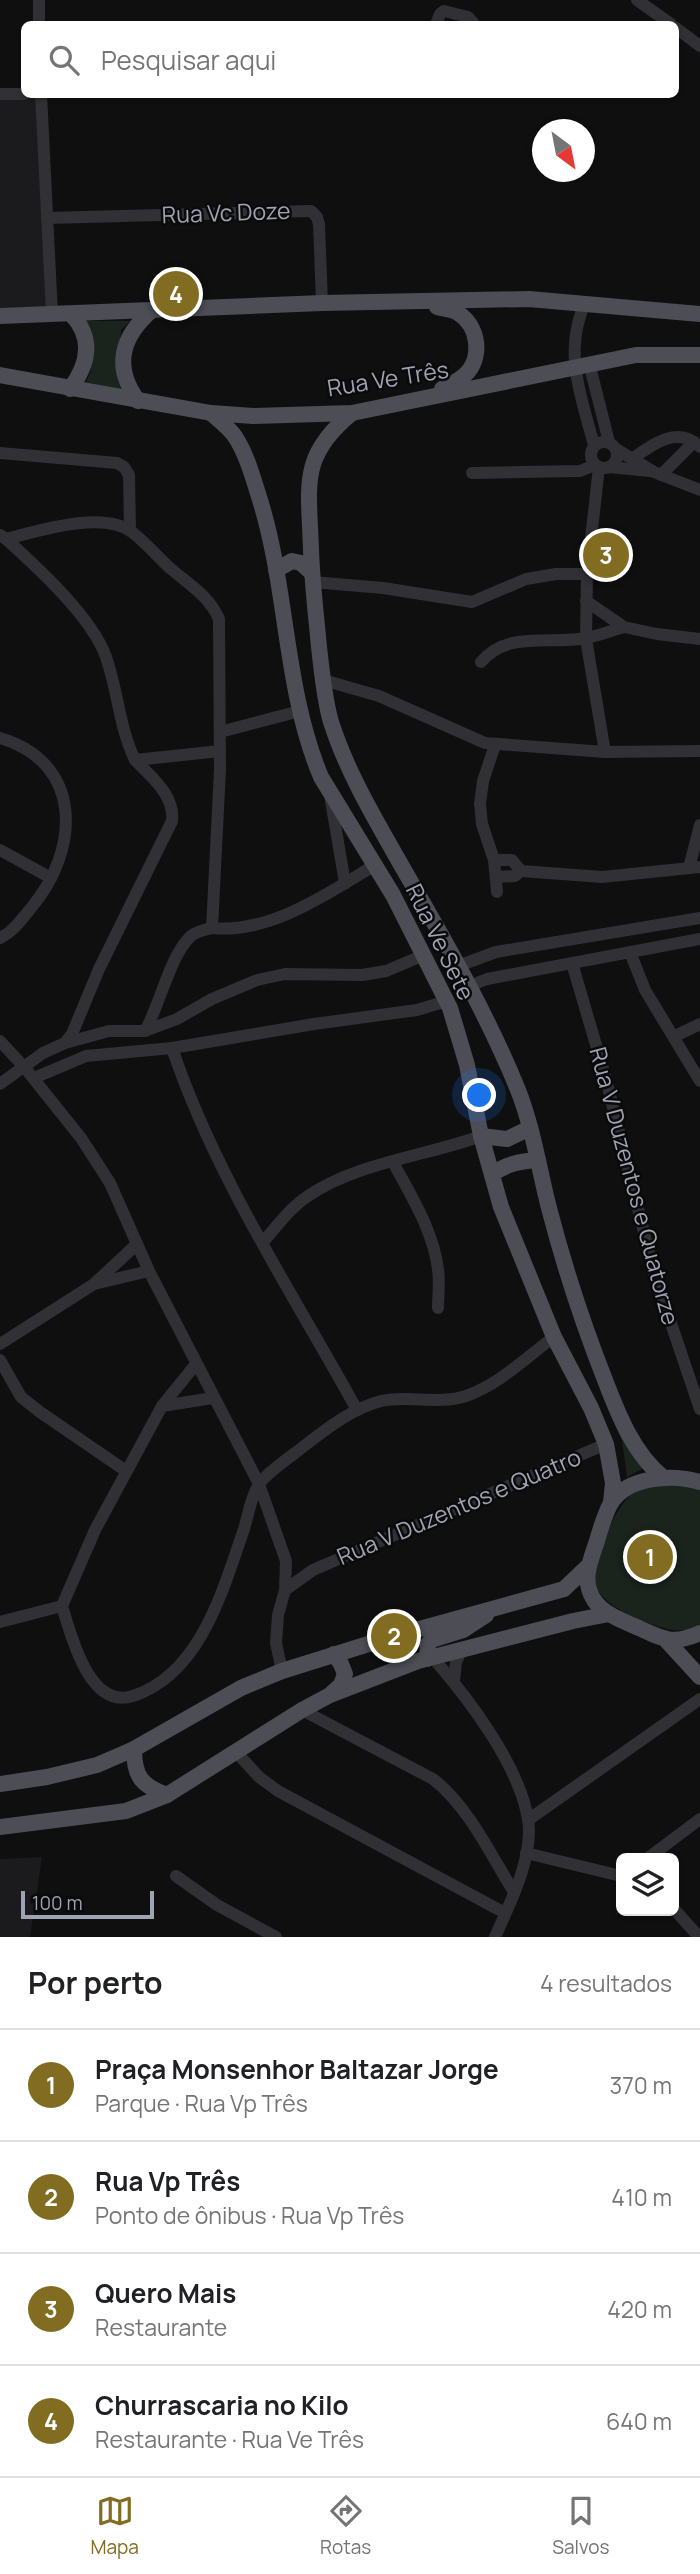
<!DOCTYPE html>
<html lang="pt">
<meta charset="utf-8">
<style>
body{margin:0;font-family:Manrope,sans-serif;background:#f6f6f6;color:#202124}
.controls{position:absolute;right:21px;bottom:21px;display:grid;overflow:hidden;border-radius:10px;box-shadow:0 2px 5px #0004}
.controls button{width:63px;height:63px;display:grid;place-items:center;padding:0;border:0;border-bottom:2px solid #e0e0e0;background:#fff;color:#202124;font:35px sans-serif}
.compass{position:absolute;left:532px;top:119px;width:63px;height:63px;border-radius:50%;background:#fff;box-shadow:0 2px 5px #0004;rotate:148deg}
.scale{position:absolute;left:21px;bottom:18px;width:133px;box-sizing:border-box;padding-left:7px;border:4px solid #9fa3b2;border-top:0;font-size:19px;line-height:24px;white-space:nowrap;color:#9fa3b2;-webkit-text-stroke:5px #0a0a0b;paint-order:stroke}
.you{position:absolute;left:480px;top:1096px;width:24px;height:24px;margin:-18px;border:5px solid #fff;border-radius:50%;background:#1a73e8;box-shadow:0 0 0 10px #1a73e833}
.badge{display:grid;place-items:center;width:46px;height:46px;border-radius:50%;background:#826c21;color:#fff;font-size:23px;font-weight:700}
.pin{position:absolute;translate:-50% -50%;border:4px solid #fff;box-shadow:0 2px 7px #0006}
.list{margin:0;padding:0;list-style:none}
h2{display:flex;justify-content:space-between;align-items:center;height:91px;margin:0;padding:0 28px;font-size:30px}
h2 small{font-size:23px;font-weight:400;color:#757577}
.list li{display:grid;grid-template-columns:46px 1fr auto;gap:21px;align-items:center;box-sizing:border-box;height:112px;padding:0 28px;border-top:2px solid #e0e0e0}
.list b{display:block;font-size:26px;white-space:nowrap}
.list p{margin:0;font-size:23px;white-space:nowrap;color:#757577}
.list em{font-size:23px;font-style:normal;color:#757577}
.icon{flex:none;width:38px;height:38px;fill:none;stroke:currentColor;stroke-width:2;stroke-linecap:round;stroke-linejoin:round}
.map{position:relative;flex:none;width:700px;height:1937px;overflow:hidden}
.search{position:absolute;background:#fff;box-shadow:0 2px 5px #0004;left:21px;right:21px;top:21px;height:77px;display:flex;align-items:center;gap:18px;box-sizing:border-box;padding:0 24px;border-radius:10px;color:#757577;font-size:26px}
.sheet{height:539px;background:#fff}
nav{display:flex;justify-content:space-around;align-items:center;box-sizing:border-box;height:98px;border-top:2px solid #e0e0e0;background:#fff;font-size:19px;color:#757577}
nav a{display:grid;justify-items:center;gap:4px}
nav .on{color:#826c21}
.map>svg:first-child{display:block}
</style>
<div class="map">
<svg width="700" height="1937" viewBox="0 0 700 1937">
<rect width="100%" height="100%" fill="#0f0f10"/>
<g fill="#1b1b1d">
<path d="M0 94 41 95 52 314 0 316Z"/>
<path d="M42 1857 30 1937H0V1859Z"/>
</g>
<g fill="#1b231d">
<path d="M83 321H130L121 330 118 380 121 390 86 382 91 371 92 335Z"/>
<path d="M618 1431 644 1468 627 1477 622 1440Z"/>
<path d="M665 1482 700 1489V1628C691 1629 682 1631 673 1630 653 1627 606 1608 598 1590 587 1567 615 1506 634 1492 642 1485 655 1485 665 1482Z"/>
</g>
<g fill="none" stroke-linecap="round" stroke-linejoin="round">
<g stroke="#303035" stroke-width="12">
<path d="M39 0V24"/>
<path d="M637 0 671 24"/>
<path d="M436 24 440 14 444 11 468 17 474 24"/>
<path d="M676 28 700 46"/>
<path d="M0 94H24"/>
<path d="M41 94 52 314"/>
<path d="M47 218 311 211 317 217 319 224 322 303"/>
<path d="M585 303C563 353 581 396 594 445"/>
<path d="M589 363 609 442"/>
<circle cx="604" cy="455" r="13"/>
<path d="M616 449 654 472 700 490"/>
<path d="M0 453 117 463 124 467 129 475 130 531"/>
<path d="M632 459C653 444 678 425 700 447"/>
<path d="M599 467 587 574 586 639 605 752"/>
<path d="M609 467 650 471"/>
<path d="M472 473 580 471 595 465"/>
<path d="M661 475 694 442"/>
<path d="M0 535 6 539C38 531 103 510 132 532 146 543 158 557 171 569 190 585 209 596 219 619L220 770 212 928C204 930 197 931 191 936 170 955 160 1005 145 1031"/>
<path d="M6 539C37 567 92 617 106 657 118 691 119 727 135 760L220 751"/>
<path d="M312 582 383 588 472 602 526 579 556 574H587"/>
<path d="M586 601 624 627 657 634 700 639"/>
<path d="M481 662C508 630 551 645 586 638 599 636 612 630 624 627"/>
<path d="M323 680 379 696 485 743 605 752 700 751"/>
<path d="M220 732 300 711"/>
<path d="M0 738C84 763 80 850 31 908 22 919 13 932 0 938"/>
<path d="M495 745 483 781 480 804 482 824 494 860 497 892"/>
<path d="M330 795 345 883"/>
<path d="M0 850 51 878"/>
<path d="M494 860H512L521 871 602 877 700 867"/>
<path d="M689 868 700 825"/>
<path d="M496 877 515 876 521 871"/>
<path d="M212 928C270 934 327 894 375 865"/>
<path d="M630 952 645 990 700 1081"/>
<path d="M572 963 606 1079 654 1273 700 1409"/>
<path d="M458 966 496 952 700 918"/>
<path d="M469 986 487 979 700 939"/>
<path d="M675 1036 700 1024"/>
<path d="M0 1041 25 1068 81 1138 110 1183 149 1271 259 1484 286 1561 285 1590 278 1615 276 1643 282 1671"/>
<path d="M65 1043 72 1034 99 969 172 821C175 795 151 777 135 760"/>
<path d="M172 1048C215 1176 292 1292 357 1410"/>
<path d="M34 1078 86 1056 172 1048 314 1024 417 1010 447 1001"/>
<path d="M0 1084 43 1053 65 1043 109 1031H145L177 1019 212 999 257 980 285 974 362 975 386 971 424 955"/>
<path d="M393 1162C411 1196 433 1230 438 1269 440 1282 438 1296 438 1308"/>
<path d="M263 1242C277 1226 291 1207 308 1196 356 1163 426 1156 481 1136"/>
<path d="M94 1284 149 1271"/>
<path d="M0 1344 94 1284 137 1244"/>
<path d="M0 1360 21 1397 40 1412 126 1471"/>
<path d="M196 1364 162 1406 95 1530 62 1606C71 1635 89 1710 133 1696 201 1674 223 1589 244 1529 248 1516 251 1496 259 1484 267 1472 296 1453 308 1443 330 1426 354 1408 381 1401 409 1395 439 1405 466 1396 500 1384 525 1358 554 1337"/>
<path d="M162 1406 213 1398"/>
<path d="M285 1590 313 1570 606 1444"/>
<path d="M0 1622 62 1606"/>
<path d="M433 1658C469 1699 519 1765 528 1819 534 1857 510 1903 495 1937"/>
<path d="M454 1681 456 1662 461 1651"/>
<path d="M302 1710 433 1779C469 1807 490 1854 514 1892"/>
<path d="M237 1753 259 1777 278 1791 505 1913"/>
<path d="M528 1820 700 1699"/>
<path d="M526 1853 621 1876"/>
<path d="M648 1858 700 1819"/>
<path d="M176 1876 217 1905 276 1937"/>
<path d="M674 1909 699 1937"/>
</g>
<g stroke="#4c4d55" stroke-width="16">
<path d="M437 307C443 309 452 309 458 313 479 326 483 358 465 375 459 381 449 385 442 389"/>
<path d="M0 316 322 303 529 299 700 314"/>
<path d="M0 375 211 413 253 416 352 413 636 355H700"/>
<path d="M70 389C89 364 94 338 71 314"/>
<path d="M138 401C113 367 121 337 152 310"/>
<path d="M211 413C219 420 228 427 234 435 247 454 253 478 260 500 288 590 284 689 321 777L393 895 450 1008 467 1065 481 1136 501 1207 554 1337 591 1408 606 1444 613 1483 611 1502"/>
<path d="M352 413C299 456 309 486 311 549 312 582 316 614 319 647 322 672 324 698 331 722 347 772 374 817 400 863 442 936 486 1011 518 1090 533 1128 539 1169 549 1208 564 1266 583 1324 605 1380 618 1414 634 1455 664 1478"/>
<path d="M276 570 292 561 301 563 311 572"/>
<path d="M481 1136 507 1139 530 1128"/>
<path d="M492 1174C507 1164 520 1161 538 1160"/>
<path d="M700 1482C672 1474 628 1476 611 1503 604 1515 600 1531 596 1544 589 1564 582 1581 594 1600 604 1615 624 1621 639 1628 665 1640 673 1645 700 1633"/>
<path d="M667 1641 700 1677"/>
<path d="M427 1659 428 1644 431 1640 463 1630 486 1615"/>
<path d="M332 1693 341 1685 345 1674 341 1664 334 1654"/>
<path d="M134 1749C134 1777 142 1786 167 1795"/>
<path d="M0 1784 47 1777 97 1765 134 1749 241 1688 282 1671 394 1636 564 1589 587 1567"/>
<path d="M0 1827 126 1811 167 1795 302 1710 330 1695 418 1661 573 1621 609 1614"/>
</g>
</g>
<g text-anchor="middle" stroke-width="5" stroke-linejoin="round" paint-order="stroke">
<g font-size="23" fill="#9fa3b2" stroke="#0a0a0b">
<text transform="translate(226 213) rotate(-2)" y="8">Rua Vc Doze</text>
<text transform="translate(388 379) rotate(-9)" y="8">Rua Ve Três</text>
<text transform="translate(440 942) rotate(64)" y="8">Rua Ve Sete</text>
<text transform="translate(634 1186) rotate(75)" y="8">Rua V Duzentos e Quatorze</text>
<text transform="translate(459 1507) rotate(-23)" y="8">Rua V Duzentos e Quatro</text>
</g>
</g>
</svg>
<div class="controls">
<button><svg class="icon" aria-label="layers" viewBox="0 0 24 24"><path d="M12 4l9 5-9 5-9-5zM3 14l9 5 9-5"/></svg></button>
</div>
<svg class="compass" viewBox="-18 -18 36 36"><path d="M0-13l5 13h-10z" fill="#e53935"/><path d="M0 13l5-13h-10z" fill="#757577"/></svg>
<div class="scale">100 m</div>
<div class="you"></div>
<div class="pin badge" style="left:650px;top:1557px">1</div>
<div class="pin badge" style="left:394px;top:1636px">2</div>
<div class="pin badge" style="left:606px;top:555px">3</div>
<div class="pin badge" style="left:176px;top:294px">4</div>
<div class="search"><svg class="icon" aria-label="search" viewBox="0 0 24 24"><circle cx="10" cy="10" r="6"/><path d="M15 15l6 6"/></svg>Pesquisar aqui</div>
</div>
<section class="sheet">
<h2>Por perto<small>4 resultados</small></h2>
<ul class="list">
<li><span class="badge">1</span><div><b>Praça Monsenhor Baltazar Jorge</b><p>Parque · Rua Vp Três</p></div><em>370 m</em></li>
<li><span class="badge">2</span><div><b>Rua Vp Três</b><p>Ponto de ônibus · Rua Vp Três</p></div><em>410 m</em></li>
<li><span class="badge">3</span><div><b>Quero Mais</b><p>Restaurante</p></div><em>420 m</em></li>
<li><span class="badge">4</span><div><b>Churrascaria no Kilo</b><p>Restaurante · Rua Ve Três</p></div><em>640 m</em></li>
</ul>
</section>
<nav>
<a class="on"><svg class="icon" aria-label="map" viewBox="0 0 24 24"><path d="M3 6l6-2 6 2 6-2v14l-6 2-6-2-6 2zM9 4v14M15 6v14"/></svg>Mapa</a>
<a><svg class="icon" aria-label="directions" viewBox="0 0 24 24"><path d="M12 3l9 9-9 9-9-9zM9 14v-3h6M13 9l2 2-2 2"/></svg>Rotas</a>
<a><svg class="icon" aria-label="saved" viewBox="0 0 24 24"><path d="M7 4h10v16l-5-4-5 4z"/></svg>Salvos</a>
</nav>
